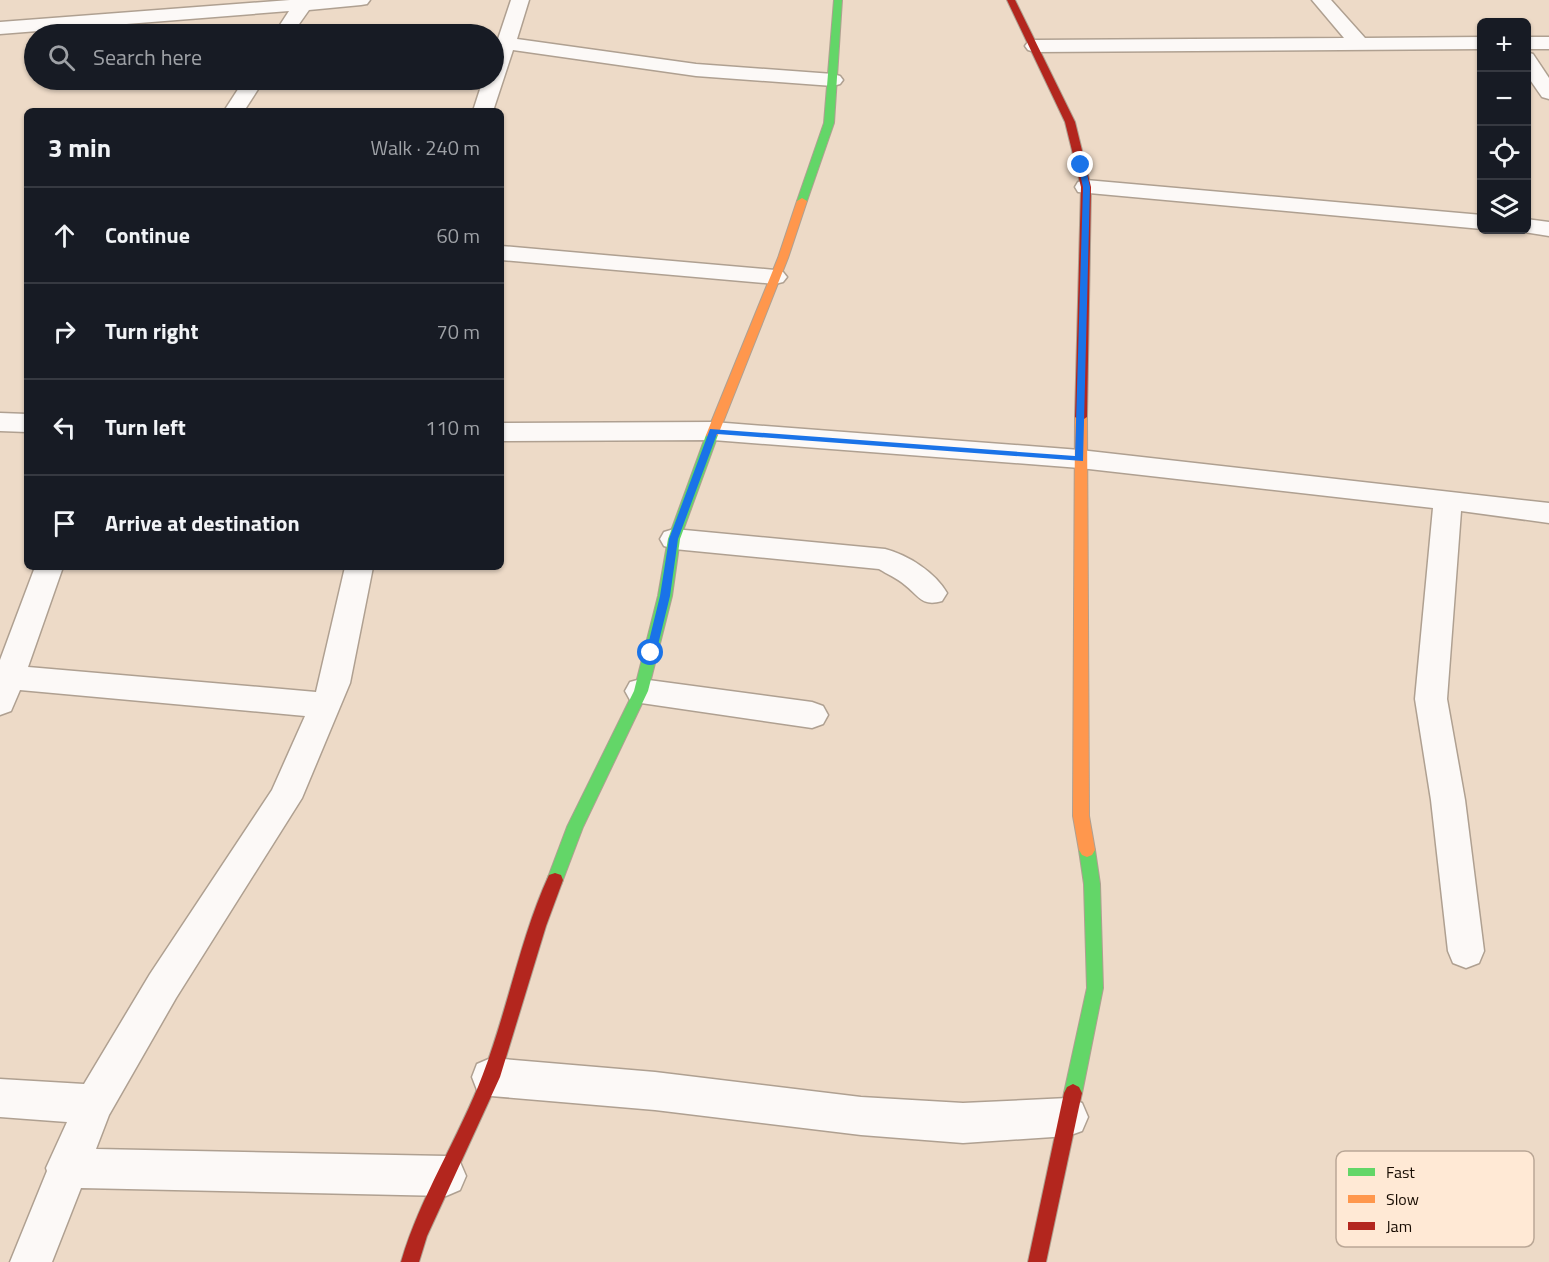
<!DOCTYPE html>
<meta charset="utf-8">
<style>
body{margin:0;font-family:"Titillium Web",sans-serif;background:#242831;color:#f1f3f6}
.controls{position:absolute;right:18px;top:18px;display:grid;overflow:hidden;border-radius:9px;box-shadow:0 2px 4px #0004}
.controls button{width:54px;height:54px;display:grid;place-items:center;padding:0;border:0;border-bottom:2px solid #363941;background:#171b24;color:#f1f3f6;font:30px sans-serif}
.stop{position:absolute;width:18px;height:18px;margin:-14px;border:4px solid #1a73e8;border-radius:50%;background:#fff}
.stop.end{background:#1a73e8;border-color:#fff;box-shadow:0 2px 6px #0008}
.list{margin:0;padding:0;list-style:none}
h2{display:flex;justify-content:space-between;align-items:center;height:78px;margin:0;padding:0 24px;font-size:26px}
h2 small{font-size:20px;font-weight:400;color:#9ea1a6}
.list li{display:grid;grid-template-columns:39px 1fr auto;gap:18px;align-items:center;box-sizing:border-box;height:96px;padding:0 24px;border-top:2px solid #363941}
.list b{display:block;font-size:22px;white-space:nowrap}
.list em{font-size:20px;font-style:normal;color:#9ea1a6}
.icon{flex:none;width:33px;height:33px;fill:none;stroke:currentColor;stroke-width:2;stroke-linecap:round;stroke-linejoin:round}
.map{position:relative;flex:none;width:1549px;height:1262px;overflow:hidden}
.search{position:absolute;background:#171b24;box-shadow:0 2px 4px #0004;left:24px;top:24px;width:480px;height:66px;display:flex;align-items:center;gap:15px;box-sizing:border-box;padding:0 21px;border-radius:33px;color:#9ea1a6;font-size:22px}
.panel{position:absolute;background:#171b24;box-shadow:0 2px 4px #0004;left:24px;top:108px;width:480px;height:462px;border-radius:9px}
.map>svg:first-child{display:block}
</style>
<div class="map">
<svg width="1549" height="1262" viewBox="0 0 1549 1262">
<rect width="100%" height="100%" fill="#eddac7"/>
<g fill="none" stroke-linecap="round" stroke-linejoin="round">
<defs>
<g id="street">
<path d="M290 0H370L367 4 361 5 309 10 292 34H274L289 11 0 34V22Z"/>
<path d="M511 0H529L517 39 696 64 833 74 840 76 843 80 840 84 833 86 696 76 513 50 493 111H473L483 80H494V51Z"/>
<path d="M1312 0H1331L1365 38 1482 37V49L1035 52 1028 50 1025 46 1028 42 1035 40 1344 38Z"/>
<rect x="1526" y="37" width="23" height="12"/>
<path d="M1526 52 1533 54 1549 78V99L1542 97 1526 74Z"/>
<path d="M244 80H264L244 111H224Z"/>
<path d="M1086 180 1482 215V229L1078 192 1075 187 1078 182Z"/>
<path d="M1526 219 1549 222V236L1518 231 1526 230Z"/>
<path d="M501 246 775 270 783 272 787 277 783 282 775 284 501 260Z"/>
<path d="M0 413 27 414V432L0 431Z"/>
<path d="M713 422 1080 450 1549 503V523L1461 511 1447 699 1465 800 1484 951 1479 963 1466 968 1453 963 1448 951 1431 800 1415 699 1433 508 1080 468 713 440 501 441V423Z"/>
<path d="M674 529 885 549C908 555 935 572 947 593L942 601C922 607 919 596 905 585 897 578 887 574 879 569L674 549 664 546 660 539 664 532Z"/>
<path d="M35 567H63L28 667 316 692 345 567H373L350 683 302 798 176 998 109 1115 96 1149 446 1156 460 1162 466 1176 460 1190 446 1196 81 1188 52 1262H10L47 1171 46 1168 67 1122 0 1117V1079L84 1084 150 974 272 790 305 716 20 690 11 711 0 715V660Z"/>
<path d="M641 679 812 702 823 706 828 715 823 724 812 728 641 703 630 700 625 691 630 682Z"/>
<path d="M491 1058 655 1072 861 1097 963 1103 1068 1098 1082 1103 1088 1117 1082 1131 1068 1136 963 1143 861 1135 655 1110 491 1096 477 1090 472 1077 477 1064Z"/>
</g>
<g id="fast">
<path d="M834 0H842L834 123 807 201 802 204 797 201 824 123Z"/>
<path d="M712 431 718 435 680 539 672 596 648 691 583 827 561 885 555 887 549 885 547 880 567 827 634 691 658 596 668 539 706 435Z"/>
<path d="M1087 843 1092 845 1095 850 1100 884 1103 988 1082 1093 1079 1099 1073 1102 1067 1099 1064 1093 1087 988 1084 884 1079 850 1082 845Z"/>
</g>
<g id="slow">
<path d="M802 198 807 201 788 258 718 435 712 439 708 438 706 435 778 258 797 201Z"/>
<path d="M1081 413 1087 417 1089 816 1095 850 1092 855 1087 857 1082 855 1079 850 1073 816 1075 417Z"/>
</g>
<g id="jam">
<path d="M1007 0H1015L1075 122 1091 187 1087 417 1081 421 1075 417 1081 187 1065 122Z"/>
<path d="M555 873 561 875 563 880 546 926 500 1077 427 1236 419 1262H401C420 1196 459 1138 483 1074 508 1009 520 938 549 875Z"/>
<path d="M1073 1084 1079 1087 1082 1093 1046 1262H1028L1064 1093 1067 1087Z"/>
</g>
</defs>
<use href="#street" stroke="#afa091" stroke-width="3"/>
<use href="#fast" stroke="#afa091" stroke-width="2"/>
<use href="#slow" stroke="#afa091" stroke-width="2"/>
<use href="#jam" stroke="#afa091" stroke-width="2"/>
<use href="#street" fill="#fcf9f7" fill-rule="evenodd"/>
<use href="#fast" fill="#63d668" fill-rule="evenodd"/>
<use href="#slow" fill="#ff974d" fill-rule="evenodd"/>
<use href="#jam" fill="#b3261e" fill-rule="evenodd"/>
</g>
<path fill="#1a73e8" d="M1081 163 1085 165 1090 187 1083 461 717 434 678 539 670 596 656 653 654 656H647L646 653 660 596 669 539 710 429 1075 456 1083 187 1078 165Z"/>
<rect x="1336" y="1151" width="198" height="96" rx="9" fill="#ffe9d5" stroke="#baa796" stroke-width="1.5"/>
<rect x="1348" y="1168" width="27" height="8" fill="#63d668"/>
<rect x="1348" y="1195" width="27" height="8" fill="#ff974d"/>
<rect x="1348" y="1222" width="27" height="8" fill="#b3261e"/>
<g font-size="16" fill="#190d03">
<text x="1386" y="1178">Fast</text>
<text x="1386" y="1205">Slow</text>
<text x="1386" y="1232">Jam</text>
</g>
</svg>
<div class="controls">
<button>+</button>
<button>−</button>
<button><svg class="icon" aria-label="locate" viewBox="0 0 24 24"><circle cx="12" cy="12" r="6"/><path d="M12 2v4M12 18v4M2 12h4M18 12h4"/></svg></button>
<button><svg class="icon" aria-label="layers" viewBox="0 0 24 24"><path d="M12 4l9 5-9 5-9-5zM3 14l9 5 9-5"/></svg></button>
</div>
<div class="stop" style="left:651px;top:653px"></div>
<div class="stop end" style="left:1081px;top:165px"></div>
<div class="search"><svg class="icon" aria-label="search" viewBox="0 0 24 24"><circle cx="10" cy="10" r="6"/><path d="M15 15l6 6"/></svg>Search here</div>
<section class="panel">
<h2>3 min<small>Walk · 240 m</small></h2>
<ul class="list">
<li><svg class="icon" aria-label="ahead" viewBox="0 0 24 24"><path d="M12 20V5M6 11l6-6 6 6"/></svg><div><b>Continue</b></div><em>60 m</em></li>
<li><svg class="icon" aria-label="right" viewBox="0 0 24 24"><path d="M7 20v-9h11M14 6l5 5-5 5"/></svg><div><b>Turn right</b></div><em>70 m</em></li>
<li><svg class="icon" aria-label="left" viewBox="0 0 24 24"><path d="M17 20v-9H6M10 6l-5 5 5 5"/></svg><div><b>Turn left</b></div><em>110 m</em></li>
<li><svg class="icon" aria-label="arrive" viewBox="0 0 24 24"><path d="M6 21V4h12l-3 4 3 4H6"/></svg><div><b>Arrive at destination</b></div></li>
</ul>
</section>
</div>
